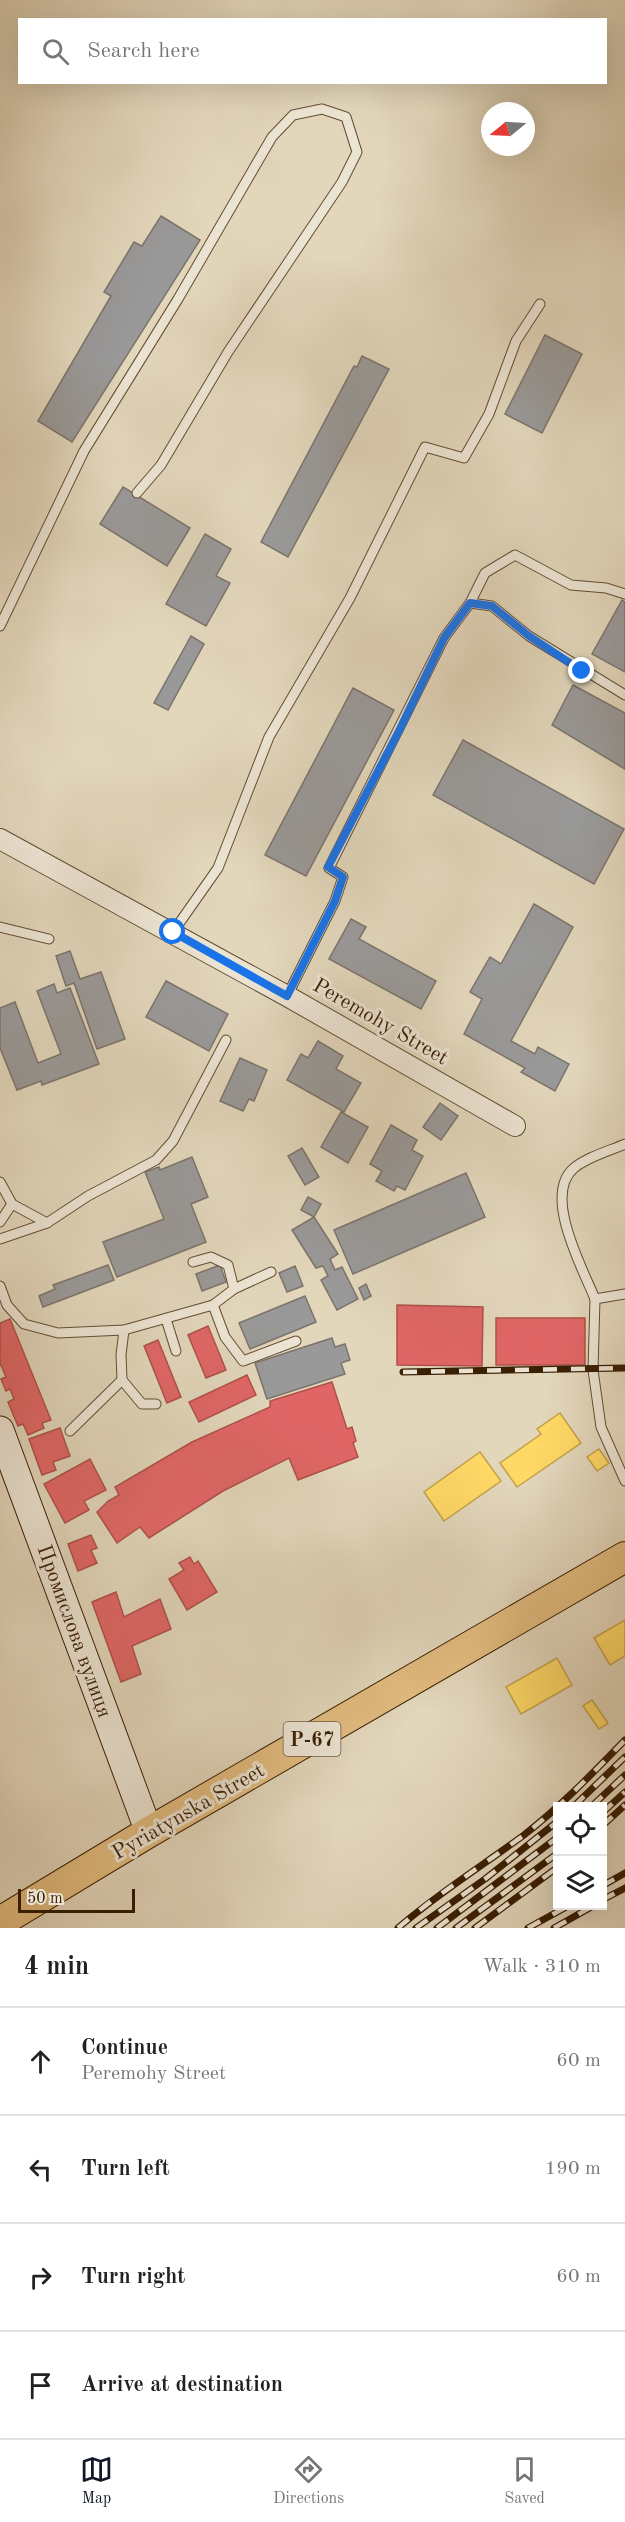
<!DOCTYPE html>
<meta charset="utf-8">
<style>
body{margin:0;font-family:"Old Standard TT",serif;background:#f2f2f2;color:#222}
.controls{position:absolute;right:18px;bottom:18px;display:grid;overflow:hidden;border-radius:0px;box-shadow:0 6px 24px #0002}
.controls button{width:54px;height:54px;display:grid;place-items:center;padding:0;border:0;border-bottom:2px solid #e0e0e0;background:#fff;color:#222;font:30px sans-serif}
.compass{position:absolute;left:481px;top:102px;width:54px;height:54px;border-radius:50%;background:#fff;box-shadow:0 6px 24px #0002;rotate:252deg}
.scale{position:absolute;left:18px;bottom:15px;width:117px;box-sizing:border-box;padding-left:6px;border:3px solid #3a1f03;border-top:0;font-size:16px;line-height:21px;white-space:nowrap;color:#3a1f03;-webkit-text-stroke:4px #ece4d3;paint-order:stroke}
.stop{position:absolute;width:18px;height:18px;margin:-14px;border:4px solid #1a73e8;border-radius:50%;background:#fff}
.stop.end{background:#1a73e8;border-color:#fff;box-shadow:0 2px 6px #0008}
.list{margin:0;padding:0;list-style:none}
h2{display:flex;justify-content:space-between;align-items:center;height:78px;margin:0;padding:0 24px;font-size:26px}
h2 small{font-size:20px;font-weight:400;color:#767676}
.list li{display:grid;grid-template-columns:39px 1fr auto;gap:18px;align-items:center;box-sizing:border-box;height:108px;padding:0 24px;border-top:2px solid #e0e0e0}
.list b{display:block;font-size:22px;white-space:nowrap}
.list p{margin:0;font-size:20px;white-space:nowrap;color:#767676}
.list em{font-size:20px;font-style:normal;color:#767676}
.icon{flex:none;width:33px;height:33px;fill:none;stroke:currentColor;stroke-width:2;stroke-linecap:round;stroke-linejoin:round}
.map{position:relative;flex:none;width:625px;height:1928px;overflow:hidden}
.search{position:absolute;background:#fff;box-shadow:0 6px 24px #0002;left:18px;right:18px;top:18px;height:66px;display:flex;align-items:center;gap:15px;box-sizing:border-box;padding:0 21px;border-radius:0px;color:#767676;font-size:22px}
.sheet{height:510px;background:#fff}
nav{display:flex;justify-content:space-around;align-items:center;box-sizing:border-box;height:84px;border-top:2px solid #e0e0e0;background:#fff;font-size:16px;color:#767676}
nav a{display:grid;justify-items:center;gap:3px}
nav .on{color:#111827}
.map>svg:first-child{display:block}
</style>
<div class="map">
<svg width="625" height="1928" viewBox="0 0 625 1928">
<rect width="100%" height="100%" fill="#e2d6bb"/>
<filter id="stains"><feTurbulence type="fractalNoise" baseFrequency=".00333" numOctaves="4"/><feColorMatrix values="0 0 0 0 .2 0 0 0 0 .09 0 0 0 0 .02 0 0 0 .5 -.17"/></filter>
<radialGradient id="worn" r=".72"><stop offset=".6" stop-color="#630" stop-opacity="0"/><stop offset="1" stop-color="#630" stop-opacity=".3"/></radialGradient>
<g fill="#ffd966" stroke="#c4a148" stroke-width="1.5">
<path d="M560 1413 581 1443 517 1487 500 1463 541 1434 537 1429Z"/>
<path d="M599 1449 609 1463 597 1471 587 1457Z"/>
<path d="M480 1452 501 1481 444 1521 424 1492Z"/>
<path d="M625 1620V1656L610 1665 594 1638Z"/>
<path d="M557 1658 572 1685 521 1714 506 1687Z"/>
<path d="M592 1700 608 1723 599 1729 583 1706Z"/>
</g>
<g fill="#e06666" stroke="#ae5148" stroke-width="1.5">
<path d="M397 1305 483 1307 482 1366 397 1365Z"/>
<rect x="496" y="1318" width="89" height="47"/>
<path d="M10 1319 51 1420 42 1423 44 1428 28 1435 23 1424 18 1426 8 1402 14 1399 10 1389 6 1391 1 1379 6 1377 0 1363V1323Z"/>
<path d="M208 1326 226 1370 206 1378 188 1335Z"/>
<path d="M158 1340 181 1397 167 1403 144 1346Z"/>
<path d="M247 1375 256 1395 199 1422 189 1402Z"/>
<path d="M332 1382 347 1429 352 1427 356 1441 353 1443 358 1457 298 1480 289 1458 223 1491 149 1538 140 1527 117 1543 97 1512 108 1501 119 1495 115 1487 192 1442 270 1407V1401Z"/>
<path d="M60 1428 70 1456 53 1462 56 1470 42 1475 29 1439Z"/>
<path d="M90 1459 106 1490 84 1501 89 1510 65 1523 44 1484Z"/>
<path d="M91 1535 97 1548 91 1550 97 1563 78 1571 68 1544Z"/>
<path d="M190 1557 194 1564 198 1561 217 1592 187 1610 169 1579 184 1570 179 1563Z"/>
<path d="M116 1592 124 1617 160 1599 171 1629 132 1646 141 1674 121 1682 92 1602Z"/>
</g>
<g fill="#999" stroke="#7c746c" stroke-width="1.5">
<path d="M161 216 200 240 72 442 38 421 111 296 104 292 134 242 142 246Z"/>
<path d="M545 335 582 354 542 433 505 414Z"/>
<path d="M362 356 389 369 288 557 261 542 354 366 357 367Z"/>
<path d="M123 487 190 528 167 566 100 524Z"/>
<path d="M205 534 231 549 216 576 230 583 206 626 166 604Z"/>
<path d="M622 600 625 602V672L592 654Z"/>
<path d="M191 636 204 644 168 710 154 703Z"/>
<path d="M573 685 625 713V769L552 725Z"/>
<path d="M353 688 394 710 306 876 265 855Z"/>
<path d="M463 740 624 829 594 884 433 795Z"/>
<path d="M534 904 573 927 511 1041 535 1054 538 1047 569 1064 555 1091 521 1072 525 1068 464 1034 482 999 470 992 490 957 501 964Z"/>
<path d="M351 919 366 927 359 939 436 981 421 1009 329 959Z"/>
<path d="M70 951 80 979 101 972 125 1039 97 1049 74 983 66 986 56 956Z"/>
<path d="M166 981 228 1014 209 1051 146 1017Z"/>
<path d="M54 984 57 993 70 988 99 1064 42 1085 41 1081 17 1090 0 1048V1008L15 1002 38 1063 61 1054 37 991Z"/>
<path d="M318 1041 343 1056 336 1069 361 1083 344 1112 287 1080 301 1054 308 1058Z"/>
<path d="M240 1058 267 1070 254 1101 249 1099 243 1111 220 1101Z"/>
<path d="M440 1103 458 1116 441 1140 423 1127Z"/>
<path d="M341 1112 368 1127 348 1163 321 1147Z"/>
<path d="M391 1125 417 1140 412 1150 423 1156 405 1190 397 1186 394 1191 376 1181 382 1171 370 1164Z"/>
<path d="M302 1148 319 1177 305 1185 288 1156Z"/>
<path d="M192 1157 208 1197 191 1204 206 1242 117 1277 103 1242 164 1219 145 1172 159 1167 160 1170Z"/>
<path d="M466 1173 485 1217 353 1274 334 1230Z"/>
<path d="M308 1197 321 1204 314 1217 301 1210Z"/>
<path d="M314 1217 338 1254 330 1259 335 1270 342 1267 358 1299 337 1310 321 1280 328 1276 323 1266 316 1268 292 1230Z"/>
<path d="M108 1265 114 1280 43 1307 39 1296 55 1289 53 1285Z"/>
<path d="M220 1265 226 1282 202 1291 196 1274Z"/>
<path d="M295 1266 303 1286 287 1292 279 1273Z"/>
<path d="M366 1284 371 1296 364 1300 359 1288Z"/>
<path d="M305 1296 316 1322 250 1349 239 1323Z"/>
<path d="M332 1338 335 1347 345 1344 350 1360 341 1363 345 1374 267 1399 255 1363Z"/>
</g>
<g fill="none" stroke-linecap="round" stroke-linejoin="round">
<defs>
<g id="lane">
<path d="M470 603 492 606 529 636 625 695"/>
<path d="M0 626 84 451 178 299 272 137 293 115 322 109 346 117 357 152 342 182 228 352 161 465 137 493"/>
<path d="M0 927 49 939"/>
<path d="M173 932 218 868 269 737 350 598 425 447 464 458 489 414 516 341 540 304"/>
<path d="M287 996 335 901 343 877 329 868 444 638 470 603 485 573 515 555 571 585 606 588 625 594"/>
<path d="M0 1182 12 1204 47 1223"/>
<path d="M0 1222 12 1204"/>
<path d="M0 1239 47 1223 88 1196 156 1160 173 1141 226 1040"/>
<path d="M193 1262 211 1257 228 1265 234 1289"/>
<path d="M0 1286 7 1305 24 1324 58 1333 124 1330 213 1305 234 1289 271 1272"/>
<path d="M625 1294 595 1299 593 1370 601 1427 625 1481"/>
<path d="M595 1299C583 1269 542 1195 574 1168 587 1157 609 1151 625 1144"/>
<path d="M213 1305 225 1337 243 1361 296 1341"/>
<path d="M166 1319 176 1351"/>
<path d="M124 1330 121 1355 122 1380 142 1404H156"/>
<path d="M70 1431 122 1380"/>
</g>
<path id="street" d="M0 839 287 996 515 1126"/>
<path id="secondary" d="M0 1430 149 1832"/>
<path id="primary" d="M0 1922 149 1832 625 1557"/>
</defs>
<use href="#lane" stroke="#644d31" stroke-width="11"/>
<use href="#street" stroke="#644d31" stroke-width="22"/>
<use href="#secondary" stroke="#3a1f03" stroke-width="29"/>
<use href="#primary" stroke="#3a1f03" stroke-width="32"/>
<use href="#lane" stroke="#ece4d3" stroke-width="9"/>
<use href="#street" stroke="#ece4d3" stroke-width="20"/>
<use href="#secondary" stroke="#ece4d3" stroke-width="27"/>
<use href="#primary" stroke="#e1bb7e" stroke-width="30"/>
<defs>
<g id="rail">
<path d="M403 1372 625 1368"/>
<path d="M574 1806 625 1757"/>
<path d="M592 1806 625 1775"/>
<path d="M602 1813 625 1792"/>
<path d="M602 1826 625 1805"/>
<path d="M602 1886 625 1873"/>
<path d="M602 1900 625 1888"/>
<path d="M398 1928C437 1894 482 1866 524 1835 560 1807 593 1773 625 1740"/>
<path d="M416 1928 485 1879 558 1821"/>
<path d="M437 1928 558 1837"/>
<path d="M456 1928 558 1853"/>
<path d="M475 1928 558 1867"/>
<path d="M528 1928 568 1906"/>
<path d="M554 1928 593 1906"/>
</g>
</defs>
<use href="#rail" stroke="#3a1f03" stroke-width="7"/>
<use href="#rail" stroke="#ece4d3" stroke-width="4.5" stroke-dasharray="14" stroke-linecap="butt"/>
</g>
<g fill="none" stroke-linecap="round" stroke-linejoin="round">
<path stroke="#1a73e8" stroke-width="8" d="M173 932 287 996 335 901 343 877 328 867 400 729 444 638 470 603 492 606 529 636 582 671"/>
</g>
<g text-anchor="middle" stroke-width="6" stroke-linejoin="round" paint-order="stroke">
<rect fill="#ece4d3" stroke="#6f5a41" stroke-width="1.5" x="283.5" y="1722" width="57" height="34" rx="4.5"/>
<g font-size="20" font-weight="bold" fill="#3a1f03">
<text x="312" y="1746">Р-67</text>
</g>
<g font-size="21" fill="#3a1f03" stroke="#ece4d3">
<text transform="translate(381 1021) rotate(30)" y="7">Peremohy Street</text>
<text transform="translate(75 1631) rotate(70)" y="7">Промислова вулиця</text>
<text transform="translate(188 1811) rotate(-30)" y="7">Pyriatynska Street</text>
</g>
</g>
<rect width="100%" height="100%" filter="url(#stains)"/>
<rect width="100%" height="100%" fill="url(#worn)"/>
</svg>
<div class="controls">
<button><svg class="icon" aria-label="locate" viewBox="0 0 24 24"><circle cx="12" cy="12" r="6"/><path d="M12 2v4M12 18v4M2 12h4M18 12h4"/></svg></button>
<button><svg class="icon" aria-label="layers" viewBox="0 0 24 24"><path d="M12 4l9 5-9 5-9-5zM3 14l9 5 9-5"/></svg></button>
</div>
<svg class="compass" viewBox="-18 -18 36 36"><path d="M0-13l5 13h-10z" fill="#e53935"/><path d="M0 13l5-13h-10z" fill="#767676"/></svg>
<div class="scale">50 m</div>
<div class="stop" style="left:173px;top:932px"></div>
<div class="stop end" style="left:582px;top:671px"></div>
<div class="search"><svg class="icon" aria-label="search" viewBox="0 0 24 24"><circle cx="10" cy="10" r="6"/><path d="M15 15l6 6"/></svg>Search here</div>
</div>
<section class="sheet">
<h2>4 min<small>Walk · 310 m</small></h2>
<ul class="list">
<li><svg class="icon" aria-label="ahead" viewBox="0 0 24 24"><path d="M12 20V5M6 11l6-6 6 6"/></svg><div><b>Continue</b><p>Peremohy Street</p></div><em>60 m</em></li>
<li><svg class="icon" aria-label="left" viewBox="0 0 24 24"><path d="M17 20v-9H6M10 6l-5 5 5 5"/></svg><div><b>Turn left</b></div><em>190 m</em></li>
<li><svg class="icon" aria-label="right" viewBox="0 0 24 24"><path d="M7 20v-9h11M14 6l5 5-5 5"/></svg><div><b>Turn right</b></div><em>60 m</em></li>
<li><svg class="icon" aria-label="arrive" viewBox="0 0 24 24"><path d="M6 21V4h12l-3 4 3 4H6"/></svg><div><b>Arrive at destination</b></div></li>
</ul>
</section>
<nav>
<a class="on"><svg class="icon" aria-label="map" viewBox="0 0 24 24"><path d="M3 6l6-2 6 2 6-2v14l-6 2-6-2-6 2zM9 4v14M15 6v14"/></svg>Map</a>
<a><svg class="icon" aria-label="directions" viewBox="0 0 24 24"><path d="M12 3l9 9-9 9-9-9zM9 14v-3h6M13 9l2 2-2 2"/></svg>Directions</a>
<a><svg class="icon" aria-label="saved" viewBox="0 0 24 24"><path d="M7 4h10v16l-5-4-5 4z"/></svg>Saved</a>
</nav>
